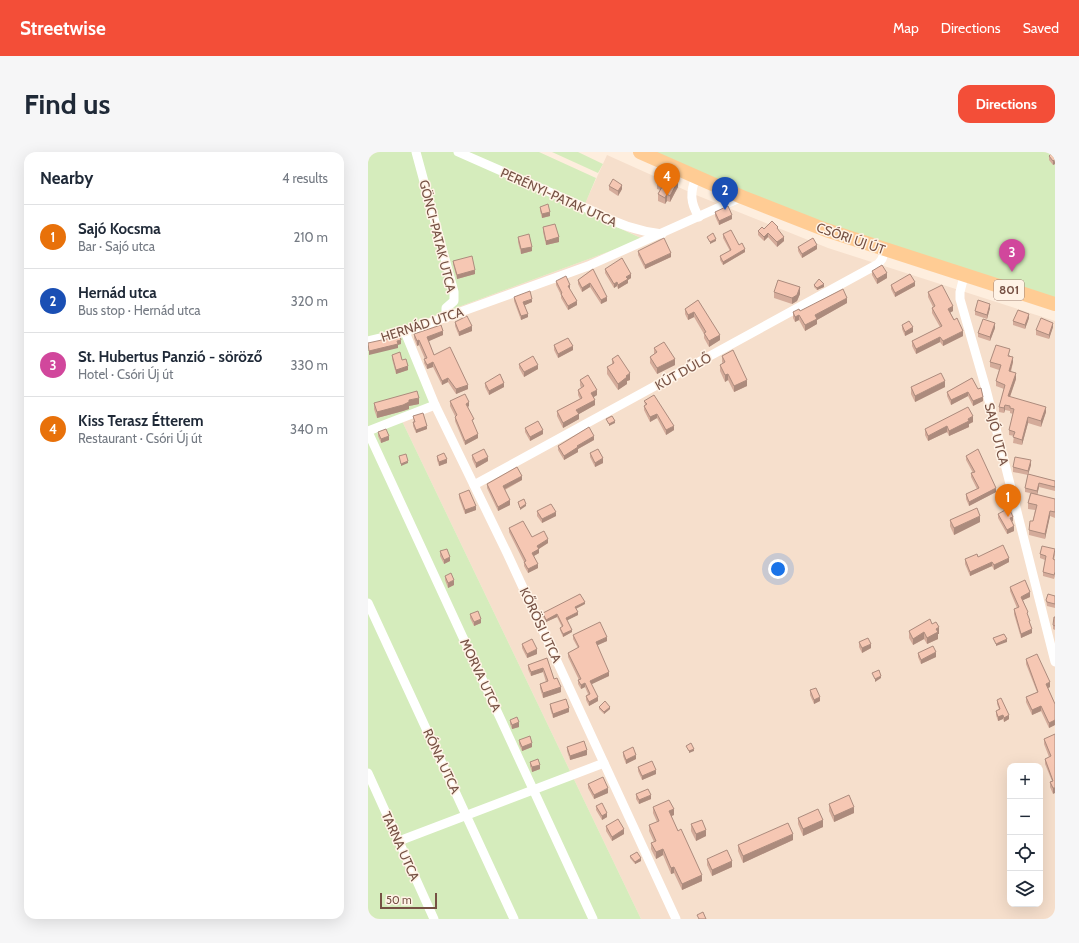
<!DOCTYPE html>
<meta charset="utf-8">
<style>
body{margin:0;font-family:Cabin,sans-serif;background:#f6f6f7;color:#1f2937}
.controls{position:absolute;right:12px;bottom:12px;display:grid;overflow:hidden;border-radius:8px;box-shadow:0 4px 16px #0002}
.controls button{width:36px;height:36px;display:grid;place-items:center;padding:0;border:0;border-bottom:1px solid #e0e1e3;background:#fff;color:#1f2937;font:20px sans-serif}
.scale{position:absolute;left:12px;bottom:10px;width:57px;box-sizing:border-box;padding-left:4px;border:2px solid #765144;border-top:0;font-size:11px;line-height:14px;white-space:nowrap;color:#765144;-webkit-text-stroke:3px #fff3e6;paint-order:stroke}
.you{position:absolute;left:410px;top:417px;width:14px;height:14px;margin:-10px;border:3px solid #fff;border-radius:50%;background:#1a73e8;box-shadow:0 0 0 6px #1a73e833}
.badge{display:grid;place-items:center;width:26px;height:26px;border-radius:50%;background:#f34e38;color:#fff;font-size:13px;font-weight:700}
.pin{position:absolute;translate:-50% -33px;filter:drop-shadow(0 1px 2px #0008)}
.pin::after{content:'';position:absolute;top:21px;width:14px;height:12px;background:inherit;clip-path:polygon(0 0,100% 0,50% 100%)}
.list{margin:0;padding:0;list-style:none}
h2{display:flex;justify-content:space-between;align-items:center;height:52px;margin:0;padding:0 16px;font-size:17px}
h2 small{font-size:13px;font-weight:400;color:#747a83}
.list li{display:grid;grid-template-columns:26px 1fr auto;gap:12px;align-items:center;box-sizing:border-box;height:64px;padding:0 16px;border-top:1px solid #e0e1e3}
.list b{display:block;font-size:15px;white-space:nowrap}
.list p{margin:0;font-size:13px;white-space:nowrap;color:#747a83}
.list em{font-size:13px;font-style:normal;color:#747a83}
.icon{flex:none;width:22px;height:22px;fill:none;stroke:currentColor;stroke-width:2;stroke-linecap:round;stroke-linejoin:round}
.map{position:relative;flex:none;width:687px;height:767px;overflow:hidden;border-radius:12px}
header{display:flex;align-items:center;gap:24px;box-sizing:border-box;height:56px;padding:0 20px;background:#f34e38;color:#fff}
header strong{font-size:19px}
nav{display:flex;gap:22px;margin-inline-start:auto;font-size:14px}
.intro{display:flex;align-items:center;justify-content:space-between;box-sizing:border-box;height:96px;padding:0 24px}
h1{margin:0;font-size:28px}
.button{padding:10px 18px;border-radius:12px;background:#f34e38;color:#fff;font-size:14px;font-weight:700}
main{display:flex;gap:24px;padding:0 24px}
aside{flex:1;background:#fff;border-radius:12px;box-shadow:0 4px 16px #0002}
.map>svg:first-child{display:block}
</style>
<header>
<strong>Streetwise</strong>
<nav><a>Map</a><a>Directions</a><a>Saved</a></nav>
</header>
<div class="intro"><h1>Find us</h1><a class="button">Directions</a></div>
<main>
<aside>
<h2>Nearby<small>4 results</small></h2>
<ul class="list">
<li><span class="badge" style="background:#e8710a">1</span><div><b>Sajó Kocsma</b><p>Bar · Sajó utca</p></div><em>210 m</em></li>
<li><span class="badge" style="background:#1a4fb4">2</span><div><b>Hernád utca</b><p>Bus stop · Hernád utca</p></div><em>320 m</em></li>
<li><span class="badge" style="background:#d1479c">3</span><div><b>St. Hubertus Panzió - söröző</b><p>Hotel · Csóri Új út</p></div><em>330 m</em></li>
<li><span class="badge" style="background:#e8710a">4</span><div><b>Kiss Terasz Étterem</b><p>Restaurant · Csóri Új út</p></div><em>340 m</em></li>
</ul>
</aside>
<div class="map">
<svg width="687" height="767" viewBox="0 0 687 767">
<rect width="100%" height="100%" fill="#feeede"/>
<path fill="#f6dfcc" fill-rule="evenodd" d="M239 3 328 43 460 96 687 169V767H273L34 269 43 191 36 175 275 87 214 58ZM642 614H672V752H642Z"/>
<g fill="#d5ecbc">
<path d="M0 0H171L228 26 214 59 275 87 36 175 71 254 34 269 273 767H0Z"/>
<path d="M184 0H210L235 12 230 21Z"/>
<path d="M272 0H687V152L596 124Z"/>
</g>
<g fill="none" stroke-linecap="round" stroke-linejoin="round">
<g stroke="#fff" stroke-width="9">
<path d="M48 0 86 140V149L78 156V166"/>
<path d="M90 0 225 59C248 72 268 79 294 82"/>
<path d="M328 25C322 40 322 51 331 65"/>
<path d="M596 124 592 140V147L618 237 687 510"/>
<path d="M37 180 67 253 139 401 308 767"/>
<path d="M0 189 37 180 220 114 374 45"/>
<path d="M0 279 67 253"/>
<path d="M0 280 225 767"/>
<path d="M106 333 510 112 514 107 517 98"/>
<path d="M0 451 146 767"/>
<path d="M0 621 66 767"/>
<path d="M31 689 236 611"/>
</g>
<path stroke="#ffcc94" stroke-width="14" d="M272 0 374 45 458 78 687 152"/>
</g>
<g fill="#d4ab9a">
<path d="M687 0V12L685 13 681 8V4Z"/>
<path d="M289 30 310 35 302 50 299 49 297 52 290 49V42L292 38 289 37Z"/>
<path d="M241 34 254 37 250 44 241 38Z"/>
<path d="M172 55 182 64 174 66 172 59Z"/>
<path d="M347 60 364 67 351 73 347 64Z"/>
<path d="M175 75 191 90 178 93 175 80Z"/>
<path d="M396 77 410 78 416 89 409 95 400 85 396 89 390 83V79Z"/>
<path d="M355 82 371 93 377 100 355 113 352 108V104L362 99 355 86Z"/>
<path d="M150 85 164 99 153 102 150 90Z"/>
<path d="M430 95 449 97 434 106 430 99Z"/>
<path d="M270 99 303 105 277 117 270 103Z"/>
<path d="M85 109 107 122 89 127 85 112Z"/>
<path d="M225 117 239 149 233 152 222 135 214 140 210 132V128Z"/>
<path d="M237 117 263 126 260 128V131L250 137 249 134 246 136 237 121Z"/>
<path d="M504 119 519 126 509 132 504 123Z"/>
<path d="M188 129 202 137H201L209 153 200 158 193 146V143L188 133Z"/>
<path d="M446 133 456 135 449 138 446 135Z"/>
<path d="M523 133 547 134 527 145 523 137Z"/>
<path d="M406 140 432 142 429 149 424 152 406 146Z"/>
<path d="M560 140 585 159 582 160 595 184 575 194 572 190 548 202 544 194V189L572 175 564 161V156L565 155 560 145Z"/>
<path d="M146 145 164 150 157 153 160 165 153 168 146 149Z"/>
<path d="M330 148 352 188 341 195 336 186V182L326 165 320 168 317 162V157Z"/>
<path d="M479 151 449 168V172L437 179 431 168 427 170 425 166V160Z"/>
<path d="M622 156 619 167 607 163V159Z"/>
<path d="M661 166 657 177 645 173V169Z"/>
<path d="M87 170 104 179 91 184 87 174Z"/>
<path d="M534 173 545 180 537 184 534 177Z"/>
<path d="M685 175 681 187 668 183V178Z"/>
<path d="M627 176 622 189 610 185V181Z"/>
<path d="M46 182 75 183 60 189 66 203 100 237 88 242 80 230 74 233 65 215 59 217 56 211 57 207 51 193 49 194 46 186Z"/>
<path d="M186 193 205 198 190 206 186 198Z"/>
<path d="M286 196 307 213 289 222 282 211V205L286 202Z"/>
<path d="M24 203 34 208 40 218 28 222 24 207Z"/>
<path d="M642 203V204L645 210 643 220 648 227 642 245 678 260 673 275 660 271 654 293 645 291 646 284 641 283V278L645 262 642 261V259L637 258 636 261 631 260V255L636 237 628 234V229L631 218 622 215V210Z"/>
<path d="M354 204 379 234 366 240 360 228 357 230 352 219V213L355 212 354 210Z"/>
<path d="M244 207 262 228 259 229V232L250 238 239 222V215L244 213Z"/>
<path d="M151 212 170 217 156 225 151 216Z"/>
<path d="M604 226 615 249 605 254 600 244 583 253 579 244V240Z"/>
<path d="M212 228 229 243 225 245 227 253 211 262V267L195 276 189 264V259L212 247 210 243V238L213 236 212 233Z"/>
<path d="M117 231 136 235 121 243 117 235Z"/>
<path d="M543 235H577L547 250 543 242Z"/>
<path d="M82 249 101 254 100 255 110 286 97 293 87 269V264L82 254Z"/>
<path d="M276 249 306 278 298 283 289 266 282 270 276 258V254L277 253Z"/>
<path d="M6 251 51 252 41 254V257L35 259 9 266 6 257Z"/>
<path d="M45 264 59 277 48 281 45 274V270H46Z"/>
<path d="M605 270 601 272V275L581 284 579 280 560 289 557 283V277Z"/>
<path d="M157 276 175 282 162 289 157 280Z"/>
<path d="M10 280 21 288 13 291 10 284Z"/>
<path d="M226 288 210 297V300L196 308 190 298V294Z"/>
<path d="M222 301 235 311 227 315 222 305Z"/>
<path d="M104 303 120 309 108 316 104 307Z"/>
<path d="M69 304 79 311 71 314 69 308Z"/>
<path d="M598 304 628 340 601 354 598 347V342L609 337 603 325V321H605L598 308Z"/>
<path d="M663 313 660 322 687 329V339L671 335 669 343 687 347V366L682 364 677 387 661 383V378L665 369 667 358 660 357V351L662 341 657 340V336L660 323 645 320V315Z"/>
<path d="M154 328 137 338 142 353 130 359 119 336V332Z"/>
<path d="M91 342 108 358 97 362 91 346Z"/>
<path d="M169 359 188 364 174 371 169 364Z"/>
<path d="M630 362 645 369 644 370 646 379 639 382 630 366Z"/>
<path d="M582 368 612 370 586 383 582 374Z"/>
<path d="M141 376 180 391 171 397V401L166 404 170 416 160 421 156 414V410L141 380Z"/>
<path d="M687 397V403L686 408H687V424L686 427 675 424V420L677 408 672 406V402Z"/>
<path d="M72 399 82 409 76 412 72 404Z"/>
<path d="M610 405 641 410 626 418 624 414 602 424 597 412V407Z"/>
<path d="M77 424 86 433 80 436 77 428Z"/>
<path d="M642 435 662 445 655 448 660 464 664 481 653 486 646 462V457L649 456 642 439Z"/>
<path d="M687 444V456L679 454 678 448Z"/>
<path d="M217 452 208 457 210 463 199 468 204 480 195 485 192 478V476L194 475 189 465 178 470 175 464V461Z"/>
<path d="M102 462 113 471 106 474 102 466Z"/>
<path d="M687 465V478L685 477V473Z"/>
<path d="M564 472 571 482H570V487L559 492 556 487 545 493 541 486V479Z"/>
<path d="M205 483 239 489 229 493 241 524 223 532 230 549 221 554 218 548V544L220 542 217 535 213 537 210 532V528H211L200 505V501L210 496 205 487Z"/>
<path d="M491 490 503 496 494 501 491 495Z"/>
<path d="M154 492 169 502 159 506 154 496Z"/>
<path d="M550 501 568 505 553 512 550 505Z"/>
<path d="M179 506 186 527 193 540 175 546 172 536V532L178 530 175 520 163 524 160 517V513Z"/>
<path d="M658 507 682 535 680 536 687 552V573L681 576 673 559 664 563 658 550V545L669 540 658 512Z"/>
<path d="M442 538 452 549 446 552 442 543Z"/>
<path d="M629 548 641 567 636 570 635 567 630 569 628 563V559L631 557 629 552Z"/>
<path d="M182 552 201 560 185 566 182 556Z"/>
<path d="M231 555 242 557 236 562 231 557Z"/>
<path d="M142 568 151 575 144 577 142 572Z"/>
<path d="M687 582 685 642 682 635V630L684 629 677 612V607L681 605 676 592V587Z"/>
<path d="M151 588 164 595 154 599 151 592Z"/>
<path d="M199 595 219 603 202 608 199 599Z"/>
<path d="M255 600 268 607 258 612 255 604Z"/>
<path d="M162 610 172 617 164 620 162 614Z"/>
<path d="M270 615 288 622 274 628 270 619Z"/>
<path d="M220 632 240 641 226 647 220 636Z"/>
<path d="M268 642 283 647 271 652 268 647Z"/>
<path d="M461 652 486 661 466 670 461 659Z"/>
<path d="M228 654 239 665 234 668 228 658Z"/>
<path d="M285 655 306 663 303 664 334 729 314 738 306 721 303 722 295 703 288 707 283 697V691L286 690 281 679V673L289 670 285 661Z"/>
<path d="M430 666 455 675 435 684 430 672Z"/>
<path d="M323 672 338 684 328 689 323 679Z"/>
<path d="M238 674 256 682 244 689 238 679Z"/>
<path d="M425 688 375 711 370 699V693Z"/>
<path d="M262 704 273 709 267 712 262 706Z"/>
<path d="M339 707 364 715 344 724 339 713Z"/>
</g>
<g fill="#ac8b7d">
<path d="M687 7V12L685 13V9Z"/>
<path d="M310 29V35L302 50V44Z"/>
<path d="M254 33V37L250 44V39Z"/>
<path d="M299 42V49L297 52V46Z"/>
<path d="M182 60V64L174 66V62Z"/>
<path d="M364 63V67L351 73V69Z"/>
<path d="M400 81V85L396 89V85Z"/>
<path d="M191 85V90L178 93V89Z"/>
<path d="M416 85V89L409 95V90Z"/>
<path d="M348 87V89L342 92V90Z"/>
<path d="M449 93V97L434 106V102Z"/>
<path d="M164 95V99L153 102V97Z"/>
<path d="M377 97V100L355 113V110Z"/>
<path d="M303 101V105L277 117V113Z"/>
<path d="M107 118V122L89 127V123Z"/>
<path d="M519 121V126L509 132V127Z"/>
<path d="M263 122V126L260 128V131L250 137V133L258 125Z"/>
<path d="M249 130V134L246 136V132Z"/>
<path d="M547 130V134L527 145V141Z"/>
<path d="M222 131V135L214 140V136Z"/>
<path d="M456 132V135L449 138V136Z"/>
<path d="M202 133V137L200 138V134Z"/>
<path d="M432 135V142L429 149 424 152V146Z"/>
<path d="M239 145V149L233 152V148Z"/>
<path d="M479 146V151L449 168V172L437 179V173L447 163Z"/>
<path d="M164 147V150L155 154V150Z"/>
<path d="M209 149V153L200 158V154Z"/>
<path d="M622 152V156L619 167V163Z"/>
<path d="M585 154V159L580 162V157Z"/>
<path d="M326 160V165L320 168V163Z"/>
<path d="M160 162V165L153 168V164Z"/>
<path d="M661 162V166L657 177V173Z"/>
<path d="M431 163V168L427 170V165Z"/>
<path d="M627 171V176L622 189V185Z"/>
<path d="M685 171V175L681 187V183Z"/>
<path d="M104 174V179L91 184V180Z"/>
<path d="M545 175V180L537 184V180Z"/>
<path d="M75 179V183L59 190V185Z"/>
<path d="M595 179V184L575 194V189Z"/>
<path d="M352 183V188L341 195V189Z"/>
<path d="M572 185V190L548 202V197Z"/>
<path d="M33 188V192L30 193V196L1 203V199Z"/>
<path d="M51 188V193L49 194V189Z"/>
<path d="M205 194V198L190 206V202Z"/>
<path d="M645 205V210L641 224V219Z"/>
<path d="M307 207V213L289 222V216Z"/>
<path d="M65 210V215L59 217V213Z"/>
<path d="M170 213V217L156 225V220Z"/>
<path d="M40 214V218L28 222V218Z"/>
<path d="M262 221V228L259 229V232L250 238V232L258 224Z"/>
<path d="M648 221V227L640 250V244Z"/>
<path d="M360 222V228L357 230V223Z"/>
<path d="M80 226V230L74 233V229Z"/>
<path d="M379 228V234L366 240V234Z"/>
<path d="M577 229V235L547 250V244Z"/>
<path d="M136 231V235L121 243V239Z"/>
<path d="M100 233V237L88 242V237Z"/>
<path d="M229 238V243L223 247V241Z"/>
<path d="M600 240V244L583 253V248Z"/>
<path d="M615 245V249L605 254V249Z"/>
<path d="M51 246V252L41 254V257L35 259 9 266V260L41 248Z"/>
<path d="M227 248V253L211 262V267L195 276V271L208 258Z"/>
<path d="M101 250V254L98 256V252Z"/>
<path d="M637 253V258L636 261V256Z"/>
<path d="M678 255V260L673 275V269Z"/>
<path d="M289 262V266L282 270V265Z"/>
<path d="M605 264V270L601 272V275L581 284V279Z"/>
<path d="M660 265V271L654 293V288Z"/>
<path d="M247 269V271L241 274V272Z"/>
<path d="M59 274V277L48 281V278Z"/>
<path d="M306 274V278L298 283V278Z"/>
<path d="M579 274V280L560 289V284Z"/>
<path d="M175 278V282L162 289V285Z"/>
<path d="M110 282V286L97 293V289Z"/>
<path d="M21 284V288L13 291V287Z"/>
<path d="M226 284V288L210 297V300L196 308V304L209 294Z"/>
<path d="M120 305V309L108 316V311Z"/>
<path d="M235 306V311L227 315V311Z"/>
<path d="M79 307V311L71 314V310Z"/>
<path d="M663 308V313L660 323V319Z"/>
<path d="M40 309V311L33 314V312Z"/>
<path d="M154 324V328L135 338V334Z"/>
<path d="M671 331V335L669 343V339Z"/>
<path d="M628 336V340L601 354V350Z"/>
<path d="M142 348V353L130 359V355Z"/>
<path d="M158 352V354L152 358V356Z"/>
<path d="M108 354V358L97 362V358Z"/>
<path d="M682 359V364L677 387V382Z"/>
<path d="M188 360V364L174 371V367Z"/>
<path d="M612 364V370L586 383V376Z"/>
<path d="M645 365V369L642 370V366Z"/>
<path d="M646 374V379L639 382V378Z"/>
<path d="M180 387V391L169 398V394Z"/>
<path d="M171 397V401L164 405V401Z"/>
<path d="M82 405V409L76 412V408Z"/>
<path d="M641 406V410L626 418V413Z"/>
<path d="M624 410V414L602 424V420Z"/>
<path d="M170 412V416L160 421V417Z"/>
<path d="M86 428V433L80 436V431Z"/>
<path d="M662 440V445L653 449V445Z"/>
<path d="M217 450V452L207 457V455Z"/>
<path d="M210 460V463L198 469V466Z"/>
<path d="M189 462V465L178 470V468Z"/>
<path d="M113 467V471L106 474V470Z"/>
<path d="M571 475V482H570V487L559 492V486L568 477Z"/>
<path d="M664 477V481L653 486V482Z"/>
<path d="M204 478V480L195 485V482Z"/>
<path d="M556 480V487L545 493V487Z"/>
<path d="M239 485V489L228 494V490Z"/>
<path d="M639 487V490L628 494V492Z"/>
<path d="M503 492V496L494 501V496Z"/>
<path d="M169 497V502L159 506V502Z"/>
<path d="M568 500V505L553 512V508Z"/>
<path d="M175 516V520L163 524V520Z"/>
<path d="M241 520V524L222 533V529Z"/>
<path d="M513 524V526L507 530V527Z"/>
<path d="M682 530V535L678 537V532Z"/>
<path d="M217 531V535L213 537V533Z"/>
<path d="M193 535V540L175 546V541Z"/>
<path d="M230 545V549L221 554V550Z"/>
<path d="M452 545V549L446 552V548Z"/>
<path d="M673 554V559L664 563V558Z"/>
<path d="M242 555V557L236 562V560Z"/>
<path d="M201 556V560L185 566V562Z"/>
<path d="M635 563V567L630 569V565Z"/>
<path d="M641 563V567L636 570V566Z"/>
<path d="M687 568V573L681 576V571Z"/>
<path d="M151 570V575L144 577V573Z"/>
<path d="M164 591V595L154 599V595Z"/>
<path d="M326 597V599L321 601V599Z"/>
<path d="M219 598V603L202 608V604Z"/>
<path d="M268 603V607L258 612V608Z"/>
<path d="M172 613V617L164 620V615Z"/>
<path d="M288 618V622L274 628V624Z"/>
<path d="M240 636V641L226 647V643Z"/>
<path d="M685 636H687V641L685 642Z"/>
<path d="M283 643V647L271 652V648Z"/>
<path d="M486 655V661L466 670V664Z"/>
<path d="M306 657V663L301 665V659Z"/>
<path d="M239 661V665L234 668V664Z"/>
<path d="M455 668V675L435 684V677Z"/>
<path d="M256 677V682L244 689V685Z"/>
<path d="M338 678V684L328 689V682Z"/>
<path d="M425 682V688L375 711V704Z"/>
<path d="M295 697V703L288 707V700Z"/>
<path d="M273 706V709L267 712V710Z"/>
<path d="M364 709V715L344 724V718Z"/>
<path d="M306 715V721L303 722V716Z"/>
<path d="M334 723V729L314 738V732Z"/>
</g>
<g fill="#f6c7b3" stroke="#ac8b7d">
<path d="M685 0H687V7L685 9 681 4Z"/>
<path d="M293 21 310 29 302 44 299 42 297 46 290 42 295 33 289 30Z"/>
<path d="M245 27 254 33 250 39 241 34Z"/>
<path d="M180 52 182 60 174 62 172 55Z"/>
<path d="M360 54 364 63 351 69 347 60Z"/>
<path d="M404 69 410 75 409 76 416 85 409 90 400 81 396 85 390 79 394 75 396 77Z"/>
<path d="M187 72 191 85 178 89 175 75Z"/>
<path d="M363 78 371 93 374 91 377 97 355 110 352 104 363 98 355 82Z"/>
<path d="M345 81 348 87 342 90 339 85Z"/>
<path d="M161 82 164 95 153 97 150 85Z"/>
<path d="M296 86 303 101 277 113 270 99Z"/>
<path d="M445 86 449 93 434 102 430 95Z"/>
<path d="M104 104 107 118 89 123 85 109Z"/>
<path d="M254 106 263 122 258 125 260 127 250 133 249 130 246 132 237 117Z"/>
<path d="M514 113 519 121 509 127 504 119Z"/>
<path d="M225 117 239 145 233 148 222 131 214 136 210 128Z"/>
<path d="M542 122 547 130 527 141 523 133Z"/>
<path d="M198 124 202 133 200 134 209 149 200 154 193 142 194 141 188 129Z"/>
<path d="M451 127 456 132 449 136 446 133Z"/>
<path d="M410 128 432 135 429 143 424 146 406 140Z"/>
<path d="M574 133 585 154 580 157 586 168 589 166 595 179 575 189 572 185 548 197 544 189 574 174 564 156 567 154 560 140Z"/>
<path d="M475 137 479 146 447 163 449 167 437 173 431 163 427 165 425 160 431 157 432 159Z"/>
<path d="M162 139 164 147 155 150 160 162 153 164 146 145Z"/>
<path d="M330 148 352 183 341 189 336 181 338 180 326 160 320 163 317 157Z"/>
<path d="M610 148 622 152 619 163 607 159Z"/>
<path d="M650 158 661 162 657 173 645 169Z"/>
<path d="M99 164 104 174 91 180 87 170Z"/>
<path d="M673 166 685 171 681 183 668 178Z"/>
<path d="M615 167 627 171 622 185 610 181Z"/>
<path d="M541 169 545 175 537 180 534 173Z"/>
<path d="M73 173 75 179 59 185 66 203 82 195 100 233 88 237 80 226 74 229 65 210 59 213 56 207 59 206 51 188 49 189 46 182Z"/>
<path d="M32 184 33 188 29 189 30 192 1 199 0 191Z"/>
<path d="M200 186 205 194 190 202 186 193Z"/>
<path d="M296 190 307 207 289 216 282 205 289 200 286 196Z"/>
<path d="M628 193 642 197 640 204 645 205 641 219 648 221 640 244 678 255 673 269 660 265 654 288 645 285 647 280 641 278 646 257 642 256V254L637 253 636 256 631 255 637 233 628 229 633 213 622 210Z"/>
<path d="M365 198 379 228 366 234 360 222 357 223 352 213 357 210 354 204Z"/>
<path d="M32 200 34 208 38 207 40 214 28 218 24 203Z"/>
<path d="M250 203 262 221 258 224 259 225 250 232 239 215 246 211 244 207Z"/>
<path d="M165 204 170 213 156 220 151 212Z"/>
<path d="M573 221 577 229 547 244 543 235Z"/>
<path d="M132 222 136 231 121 239 117 231Z"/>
<path d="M220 223 229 238 223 241 227 248 208 258 211 262 195 271 189 259 214 246 210 238 216 234 212 228Z"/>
<path d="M604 226 610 237 613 236 615 245 605 249 600 240 583 248 579 240Z"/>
<path d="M49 239 51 246 41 248V250L35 253 9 260 6 251Z"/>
<path d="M97 242 101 250 98 252 106 267 104 268 110 282 97 289 87 265 89 263 82 249Z"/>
<path d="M286 243 306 274 298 278 289 262 282 265 276 254 279 252 276 249Z"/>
<path d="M600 255 605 264 600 267 601 269 581 279 579 274 560 284 557 277Z"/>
<path d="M55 261 59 274 48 278 45 270H47L45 264Z"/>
<path d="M244 264 247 269 241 272 238 267Z"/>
<path d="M170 269 175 278 162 285 157 276Z"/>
<path d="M221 275 226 284 209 294 210 295 196 304 190 294Z"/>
<path d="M18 277 21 284 13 287 10 280Z"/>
<path d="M116 297 120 305 108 311 104 303Z"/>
<path d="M230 297 235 306 227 311 222 301Z"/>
<path d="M610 297 628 336 601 350 598 342 611 336 603 321 607 320 598 304Z"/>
<path d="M76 301 79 307 71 310 69 304Z"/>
<path d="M38 302 40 309 33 312 31 304Z"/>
<path d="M647 305 663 308 660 319 645 315Z"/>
<path d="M149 315 154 324 135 334 142 348 130 355 119 332Z"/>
<path d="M660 322 687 329V335L671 331 669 339 657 336Z"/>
<path d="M101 338 108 354 97 358 91 342Z"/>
<path d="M663 341 687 347V360L682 359 677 382 661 378 662 369H665L669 353 660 351Z"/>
<path d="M156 347 158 352 152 356 150 350Z"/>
<path d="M183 352 188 360 174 367 169 359Z"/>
<path d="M609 356 612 364 586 376 582 368Z"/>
<path d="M641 356 645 365 642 366 646 374 639 378 630 362Z"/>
<path d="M155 369 164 385 176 379 180 387 169 394 171 397 164 401 170 412 160 417 156 410 158 409 141 376Z"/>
<path d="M635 393 641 406 626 413 624 410 602 420 597 407 609 402 610 405Z"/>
<path d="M674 394 687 397 685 407 687 408V420L686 423 675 420 678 404 672 402Z"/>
<path d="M79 397 82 405 76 408 72 399Z"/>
<path d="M83 421 86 428 80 431 77 424Z"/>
<path d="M657 428 662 440 653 445 660 460 659 461 662 469H661L664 477 653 482 646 457 651 455 642 435Z"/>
<path d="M212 442 217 450 207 455 210 460 198 466 204 478 195 482 192 476 195 474 189 462 178 468 175 461Z"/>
<path d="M680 442 687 444V452L679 450 678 448Z"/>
<path d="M110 459 113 467 106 470 102 462Z"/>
<path d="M686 465H687V474L685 473Z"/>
<path d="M562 467 564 472 568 470 571 475 568 477 570 480 559 486 556 480 545 487 541 479Z"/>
<path d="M232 470 239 485 228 490 241 520 222 529 230 545 221 550 218 544 222 542 217 531 213 533 210 528 213 527 200 501 211 495 205 483Z"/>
<path d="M636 482 639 487 628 492 625 486Z"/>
<path d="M500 486 503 492 494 496 491 490Z"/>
<path d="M164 487 169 497 159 502 154 492Z"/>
<path d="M565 494 568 500 553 508 550 501Z"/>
<path d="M669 502 682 530 678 532 687 552V568L681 571 673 554 664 558 658 545 670 540 658 507Z"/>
<path d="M179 506 186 527 189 526 193 535 175 541 172 532 180 529 175 516 163 520 160 513Z"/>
<path d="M511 518 513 524 507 527 504 521Z"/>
<path d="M448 536 452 545 446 548 442 538Z"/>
<path d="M633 546 641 563 636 566 635 563 630 565 628 559 632 557 629 548Z"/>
<path d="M198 547 201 556 185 562 182 552Z"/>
<path d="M237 549 242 555 236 560 231 555Z"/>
<path d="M149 565 151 570 144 573 142 568Z"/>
<path d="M687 582V636H685L682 630 685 629 677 607 683 604 676 587Z"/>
<path d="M162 584 164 591 154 595 151 588Z"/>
<path d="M216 589 219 598 202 604 199 595Z"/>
<path d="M323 591 326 597 321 599 318 594Z"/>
<path d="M265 595 268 603 258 608 255 600Z"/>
<path d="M170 607 172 613 164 615 162 610Z"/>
<path d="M284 609 288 618 274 624 270 615Z"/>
<path d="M235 625 240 636 226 643 220 632Z"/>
<path d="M280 637 283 643 271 648 268 642Z"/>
<path d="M481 643 486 655 466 664 461 652Z"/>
<path d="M301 648 306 657 301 659 310 679 313 677 334 723 314 732 306 715 303 716 295 697 288 700 283 691 288 689 281 673 291 669 285 655Z"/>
<path d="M234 651 239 661 234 664 228 654Z"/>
<path d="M450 657 455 668 435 677 430 666Z"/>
<path d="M250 667 256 677 244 685 238 674Z"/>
<path d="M334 668 338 678 328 682 323 672Z"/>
<path d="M420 671 425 682 375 704 370 693Z"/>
<path d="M359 698 364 709 344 718 339 707Z"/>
<path d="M269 700 273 706 267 710 262 704Z"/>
<path d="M335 760 338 767H331L329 763Z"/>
</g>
<g text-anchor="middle" stroke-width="3" stroke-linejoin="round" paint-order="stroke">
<rect fill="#fff3e6" stroke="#9f8275" stroke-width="1" x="626" y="128" width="30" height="20" rx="3"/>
<g font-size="12" font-weight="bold" fill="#765144">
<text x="641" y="142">801</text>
</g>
<g font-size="13" fill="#765144" stroke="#fff3e6">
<text transform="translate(191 45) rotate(24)" y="5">PERÉNYI-PATAK UTCA</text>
<text transform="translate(70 84) rotate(76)" y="5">GÖNCI-PATAK UTCA</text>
<text transform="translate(483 86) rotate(19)" y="5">CSÓRI ÚJ ÚT</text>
<text transform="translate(54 172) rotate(-18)" y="5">HERNÁD UTCA</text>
<text transform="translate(315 219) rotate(-29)" y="5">KÚT DŰLŐ</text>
<text transform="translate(629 282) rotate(76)" y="5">SAJÓ UTCA</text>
<text transform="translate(173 473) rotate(65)" y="5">KŐRÖSI UTCA</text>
<text transform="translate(113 523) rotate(65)" y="5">MORVA UTCA</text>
<text transform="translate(74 609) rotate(65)" y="5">RÓNA UTCA</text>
<text transform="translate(33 694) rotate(66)" y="5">TARNA UTCA</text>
</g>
</g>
</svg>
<div class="controls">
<button>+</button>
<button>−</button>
<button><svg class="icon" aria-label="locate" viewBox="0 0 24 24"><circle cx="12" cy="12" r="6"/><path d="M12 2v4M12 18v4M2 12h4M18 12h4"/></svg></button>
<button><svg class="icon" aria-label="layers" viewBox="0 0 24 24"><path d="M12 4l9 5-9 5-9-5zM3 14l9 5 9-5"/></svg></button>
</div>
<div class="scale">50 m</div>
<div class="you"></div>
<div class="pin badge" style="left:640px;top:365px;background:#e8710a">1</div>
<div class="pin badge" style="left:357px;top:58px;background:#1a4fb4">2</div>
<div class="pin badge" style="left:644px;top:120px;background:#d1479c">3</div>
<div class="pin badge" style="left:299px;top:44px;background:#e8710a">4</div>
</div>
</main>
